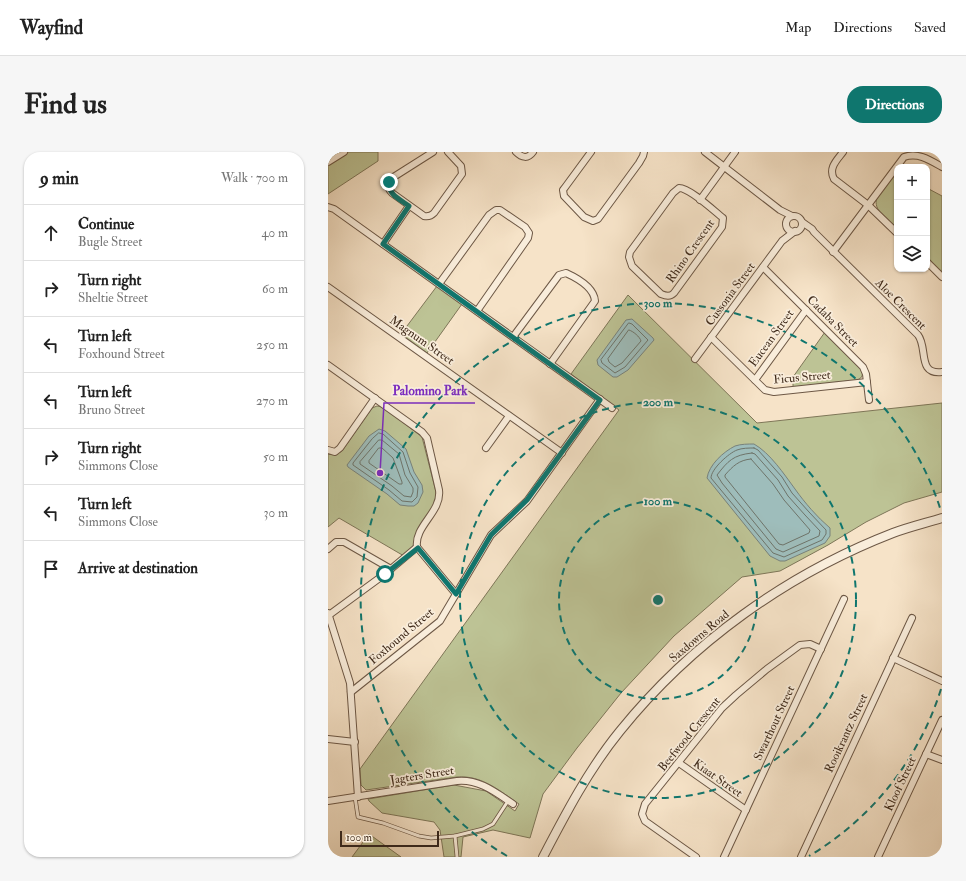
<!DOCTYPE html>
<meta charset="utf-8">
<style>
body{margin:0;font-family:"IM FELL Double Pica",serif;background:#f6f6f6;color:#222}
.controls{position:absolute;right:12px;top:12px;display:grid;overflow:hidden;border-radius:8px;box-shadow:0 1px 3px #0004}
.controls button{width:36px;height:36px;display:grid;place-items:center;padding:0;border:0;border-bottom:1px solid #e0e0e0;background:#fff;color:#222;font:20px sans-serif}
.scale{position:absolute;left:12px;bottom:10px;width:99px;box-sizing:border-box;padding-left:4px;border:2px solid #3f2a1a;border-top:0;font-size:11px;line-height:14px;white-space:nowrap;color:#3f2a1a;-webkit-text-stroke:3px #f9eddb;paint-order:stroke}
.stop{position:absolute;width:12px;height:12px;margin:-9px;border:3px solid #0f766e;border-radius:50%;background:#fff}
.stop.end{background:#0f766e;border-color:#fff;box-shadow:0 1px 4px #0008}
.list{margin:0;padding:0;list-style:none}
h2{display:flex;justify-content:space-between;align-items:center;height:52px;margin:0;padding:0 16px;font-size:17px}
h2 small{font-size:13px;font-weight:400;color:#767676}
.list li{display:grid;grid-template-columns:26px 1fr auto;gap:12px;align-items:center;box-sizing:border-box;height:56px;padding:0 16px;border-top:1px solid #e0e0e0}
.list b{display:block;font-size:15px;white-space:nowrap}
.list p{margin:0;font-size:13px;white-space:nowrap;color:#767676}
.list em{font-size:13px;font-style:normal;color:#767676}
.icon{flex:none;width:22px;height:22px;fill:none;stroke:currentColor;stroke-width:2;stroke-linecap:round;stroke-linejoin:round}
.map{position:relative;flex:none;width:614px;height:705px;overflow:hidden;border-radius:16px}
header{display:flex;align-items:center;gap:24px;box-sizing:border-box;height:56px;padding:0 20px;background:#fff;border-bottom:1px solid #e0e0e0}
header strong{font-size:19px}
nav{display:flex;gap:22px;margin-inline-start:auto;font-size:14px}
.intro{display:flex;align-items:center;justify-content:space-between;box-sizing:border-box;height:96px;padding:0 24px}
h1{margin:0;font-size:28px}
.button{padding:10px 18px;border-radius:16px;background:#0f766e;color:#fff;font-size:14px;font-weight:700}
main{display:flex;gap:24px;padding:0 24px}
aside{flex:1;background:#fff;border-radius:16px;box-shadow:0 1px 3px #0004}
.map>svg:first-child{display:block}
</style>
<header>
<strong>Wayfind</strong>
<nav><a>Map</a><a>Directions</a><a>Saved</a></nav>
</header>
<div class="intro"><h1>Find us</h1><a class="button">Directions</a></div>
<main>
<aside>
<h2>9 min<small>Walk · 700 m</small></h2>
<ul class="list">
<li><svg class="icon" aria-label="ahead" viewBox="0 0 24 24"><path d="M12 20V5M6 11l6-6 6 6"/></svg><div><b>Continue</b><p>Bugle Street</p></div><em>40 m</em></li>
<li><svg class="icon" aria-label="right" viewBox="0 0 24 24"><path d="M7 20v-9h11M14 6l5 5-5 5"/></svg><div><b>Turn right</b><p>Sheltie Street</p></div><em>60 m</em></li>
<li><svg class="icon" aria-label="left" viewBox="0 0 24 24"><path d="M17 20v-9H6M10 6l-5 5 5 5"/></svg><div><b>Turn left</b><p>Foxhound Street</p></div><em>250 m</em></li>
<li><svg class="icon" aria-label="left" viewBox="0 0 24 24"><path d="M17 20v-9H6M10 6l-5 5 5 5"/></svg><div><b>Turn left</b><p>Bruno Street</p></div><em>270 m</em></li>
<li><svg class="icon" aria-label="right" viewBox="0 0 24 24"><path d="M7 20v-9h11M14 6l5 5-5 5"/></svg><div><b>Turn right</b><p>Simmons Close</p></div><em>50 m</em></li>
<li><svg class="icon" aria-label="left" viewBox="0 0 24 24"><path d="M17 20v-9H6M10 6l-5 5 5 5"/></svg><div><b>Turn left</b><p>Simmons Close</p></div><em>30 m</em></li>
<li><svg class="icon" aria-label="arrive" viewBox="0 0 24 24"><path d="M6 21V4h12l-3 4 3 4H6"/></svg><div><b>Arrive at destination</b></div></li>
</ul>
</aside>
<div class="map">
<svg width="614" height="705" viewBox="0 0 614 705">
<rect width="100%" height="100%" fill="#f6e3c8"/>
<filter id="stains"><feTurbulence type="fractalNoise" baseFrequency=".005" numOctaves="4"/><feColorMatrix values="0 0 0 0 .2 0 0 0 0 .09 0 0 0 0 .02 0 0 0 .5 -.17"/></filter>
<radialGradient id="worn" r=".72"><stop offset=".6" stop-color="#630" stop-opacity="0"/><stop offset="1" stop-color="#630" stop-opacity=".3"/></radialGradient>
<g fill="#bdc395" stroke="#7e7658">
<path d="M0 0H50V9L0 42Z"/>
<path d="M569 19V76C561 69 544 58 549 46Z"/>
<path d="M599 36 614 44V121L599 106Z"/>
<path d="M109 134 134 152 99 201 73 182Z"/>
<path d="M300 143 429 271 614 251V340L576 351 538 370 500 393 452 419 414 425 346 484 293 541 249 596 215 642 202 686 165 678 135 685 133 705H116L112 678 106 670 54 661 41 649 40 647 126 633 158 639 187 659 191 652C172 639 154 623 129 625L38 638 33 633 32 617 291 258 243 222Z"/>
<path d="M497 180 534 216C535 222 535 226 529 228L465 235V225Z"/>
<path d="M49 254 55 255 94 285 108 340V349L87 386 85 395 76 404 11 366 0 375V302L7 303 14 299 44 256Z"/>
<path d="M41 682 73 705H24Z"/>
</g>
<g fill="#9ebdbb" stroke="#78827b">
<path d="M304 167 325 186 326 188 300 218 289 225H285L270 213 269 208 298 168Z"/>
<path d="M51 277 57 279 78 297 86 320 94 333 95 340 90 351 86 354H80L72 353 59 342 20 315 19 313 41 284Z"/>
<path d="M426 292C442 301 456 322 467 337 477 351 489 365 502 376V384L497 391 457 409H452L442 404 379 326C381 313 395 300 407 294 413 292 420 292 426 292Z"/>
</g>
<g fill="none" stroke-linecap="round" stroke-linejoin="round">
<g stroke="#6e746a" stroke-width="1">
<path d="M301 171 304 172 320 188 297 215 287 221 274 211 273 208Z"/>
<path d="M301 178C305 179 312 185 313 189L294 211 287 215 281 210 280 207Z"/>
<path d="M51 281 55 282 75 300 82 321 90 335 89 345 84 350 74 349 61 338 25 313V311L44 287Z"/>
<path d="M51 288H54L71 302 77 323 85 336V340L83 345 76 344 64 334 32 312V310Z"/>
<path d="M51 296H54L65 306 74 330V332H71L41 311V309Z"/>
<path d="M426 296 430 298 454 325 464 341 481 360 498 378V382L494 388 456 405 445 401 383 326C383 317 401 301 409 298 414 296 421 296 426 296Z"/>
<path d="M424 301 427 302 450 328 460 344 477 363 492 379 491 384 455 400 448 397 394 331 389 323C400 309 405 303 424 301Z"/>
<path d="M423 307 445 332 456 348 482 378 481 381 455 393 451 392 397 325V323C405 314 411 308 423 307Z"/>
</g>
<defs>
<g id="service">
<path d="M27 645 30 665 55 671 91 684 103 686 127 684"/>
<path d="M129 705 127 684 155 677 165 672 180 649"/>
</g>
<g id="minor">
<path d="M105 0 64 26C60 31 59 36 64 41L96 64C100 65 103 64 106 61L134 22 133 14 120 0"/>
<path d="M188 0C194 6 200 7 205 0"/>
<path d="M263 0 238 34 235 38 236 44 256 65 265 69 270 67 311 11 315 4 316 0"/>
<path d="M377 0 452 58 464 64"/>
<path d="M515 0C509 8 500 16 506 27L540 53 569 81"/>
<path d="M0 10 16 0"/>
<path d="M351 36C362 36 386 59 395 66L394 75 346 141C342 145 338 144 333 142L304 114 301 105 302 100 345 41Z"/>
<path d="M372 48 407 0"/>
<path d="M0 55 6 57 284 256"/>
<circle cx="466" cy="72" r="8"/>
<path d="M474 70 484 77 486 80 590 183C600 196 589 223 614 220"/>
<path d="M55 92 81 54"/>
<path d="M505 100 576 5C590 0 602 8 614 15"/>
<path d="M599 110 614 125"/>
<path d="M435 115 535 215 538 222 541 248"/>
<path d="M111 132 161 63 168 58H172L197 75 201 81 200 86 149 159"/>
<path d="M0 135 234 301"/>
<path d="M185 185 231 123 238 121C249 126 266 135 267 149L222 212"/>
<path d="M383 185 437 238 446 240 539 230"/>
<path d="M367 207 454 89 467 79"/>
<path d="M0 213 94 280 99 286 111 338C114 360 86 374 89 395"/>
<path d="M427 228 478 158"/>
<path d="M158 296 181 264"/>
<path d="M0 298 7 300 12 296 47 246"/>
<path d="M89 395 128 442"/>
<path d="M0 397 8 390H16L63 417"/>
<path d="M0 461 22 531 30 645"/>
<path d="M1 463 57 422 89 395"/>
<path d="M565 506 614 529"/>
<path d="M23 540 112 469 163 383 199 349 272 247"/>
<path d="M0 587 27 590"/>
<path d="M598 602 614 608"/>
<path d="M351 611 418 658"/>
<path d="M0 649 129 629C151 627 167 640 185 652"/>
<path d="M368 705 317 669 314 662 317 652 382 571 394 556 408 543 439 517 472 493 482 492 493 497"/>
<path d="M396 705 516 447"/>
<path d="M473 705 584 466"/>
<path d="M550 705 614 568"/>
</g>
<path id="tertiary" d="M215 705C238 661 261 617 292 579 363 491 459 422 565 381 581 375 598 371 614 366"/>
</defs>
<use href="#service" stroke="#6d5846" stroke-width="4.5"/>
<use href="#minor" stroke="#6d5846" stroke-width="8"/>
<use href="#tertiary" stroke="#6d5846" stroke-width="10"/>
<use href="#service" stroke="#f9eddb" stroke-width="3"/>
<use href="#minor" stroke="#f9eddb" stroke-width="6"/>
<use href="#tertiary" stroke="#f9eddb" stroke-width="8"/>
</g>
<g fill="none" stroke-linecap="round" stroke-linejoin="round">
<path stroke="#0f766e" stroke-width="5" d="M57 422 90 396 128 442 163 383 199 348 272 248 55 92 81 54C73 48 59 42 61 30"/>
</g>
<g fill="none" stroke="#0f766e" stroke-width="2" stroke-dasharray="7 5">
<circle cx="330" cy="448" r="99"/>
<circle cx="330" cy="448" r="198"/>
<path d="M613 537A297 297 0 0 1 481 704M179 704A297 297 0 1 1 613 359"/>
</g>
<g text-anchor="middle" stroke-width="3.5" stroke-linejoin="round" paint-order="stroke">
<g font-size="12" fill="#3f2a1a" stroke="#f9eddb">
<text transform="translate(362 99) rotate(-55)" y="4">Rhino Crescent</text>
<text transform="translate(402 142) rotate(-54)" y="4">Cussonia Street</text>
<text transform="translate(573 152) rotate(45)" y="4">Aloe Crescent</text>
<text transform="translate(505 169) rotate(45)" y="4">Cadaba Street</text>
<text transform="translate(443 186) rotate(-54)" y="4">Eucean Street</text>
<text transform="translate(94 188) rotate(35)" y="4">Magnum Street</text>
<text transform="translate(474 225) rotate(-5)" y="4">Ficus Street</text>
<text transform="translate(73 484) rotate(-40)" y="4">Foxhound Street</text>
<text transform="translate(371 484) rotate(-40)" y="4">Saxdowns Road</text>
<text transform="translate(446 571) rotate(-65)" y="4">Swarthout Street</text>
<text transform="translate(518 581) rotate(-65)" y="4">Rooikrantz Street</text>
<text transform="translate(361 582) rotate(-51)" y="4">Beefwood Crescent</text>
<text transform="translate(94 623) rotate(-9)" y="4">Jagters Street</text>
<text transform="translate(390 626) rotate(35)" y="4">Kiaat Street</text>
<text transform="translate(572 632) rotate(-65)" y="4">Kloof Street</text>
</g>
</g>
<circle cx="330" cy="448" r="6" fill="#0f766e" stroke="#f9eddb" stroke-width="2"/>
<g font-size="12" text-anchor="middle" font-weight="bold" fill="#0f766e" stroke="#f9eddb" stroke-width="3.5" stroke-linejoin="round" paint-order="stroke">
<text x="330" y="155">300 m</text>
<text x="330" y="254">200 m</text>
<text x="330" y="353">100 m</text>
</g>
<path fill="none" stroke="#7b2cbf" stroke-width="1.5" d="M52 321L56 251H147"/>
<circle fill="#7b2cbf" stroke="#f9eddb" stroke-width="1.5" cx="52" cy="321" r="4"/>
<g font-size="13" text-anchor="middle" font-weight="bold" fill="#7b2cbf" stroke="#f9eddb" stroke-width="3.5" stroke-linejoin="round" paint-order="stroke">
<text x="102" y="243">Palomino Park</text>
</g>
<rect width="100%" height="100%" filter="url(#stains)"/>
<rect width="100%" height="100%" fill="url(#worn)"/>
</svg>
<div class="controls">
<button>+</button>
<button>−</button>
<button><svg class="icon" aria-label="layers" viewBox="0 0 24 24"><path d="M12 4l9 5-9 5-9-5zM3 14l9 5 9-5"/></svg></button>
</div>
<div class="scale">100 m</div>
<div class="stop" style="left:57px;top:422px"></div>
<div class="stop end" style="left:61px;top:30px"></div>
</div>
</main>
